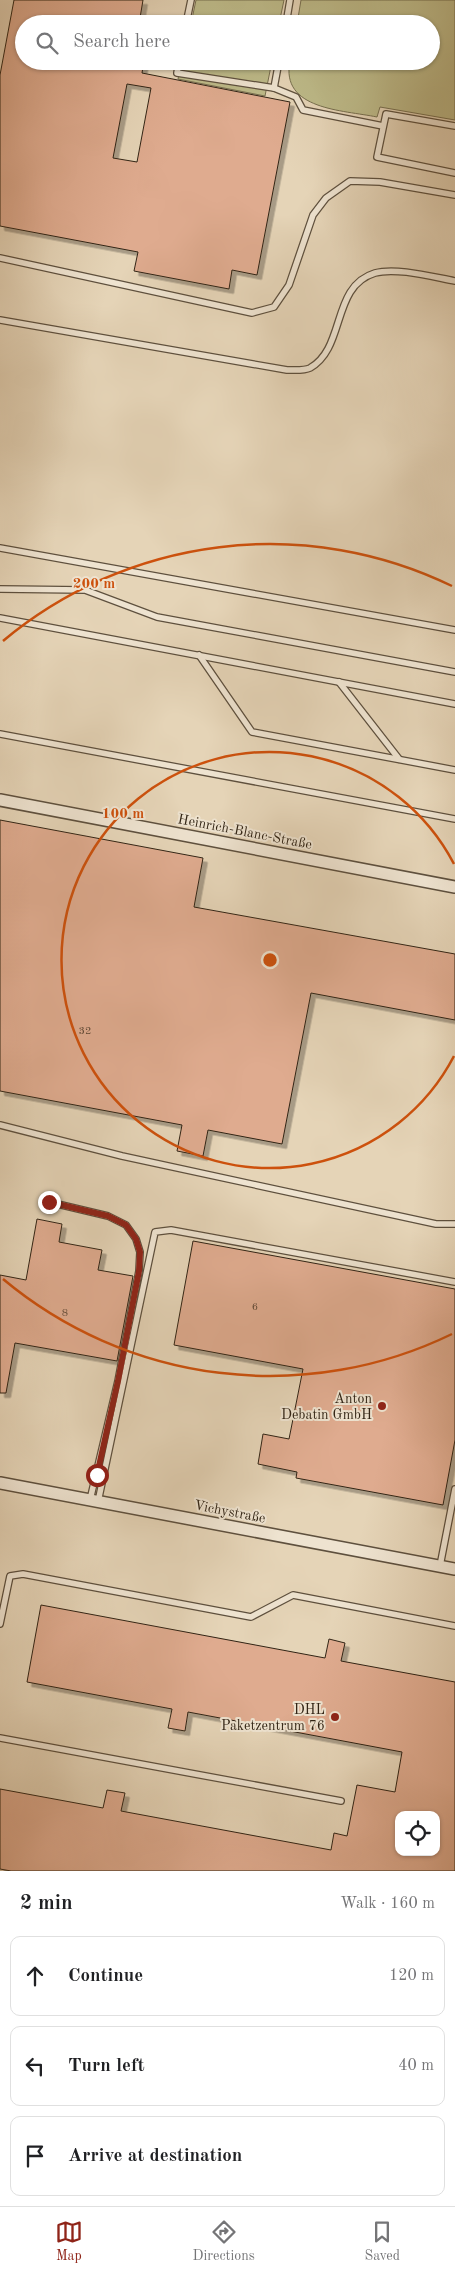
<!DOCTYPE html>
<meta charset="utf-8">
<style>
body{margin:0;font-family:"Old Standard TT",serif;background:#f6f6f6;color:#202124}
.controls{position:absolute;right:15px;bottom:15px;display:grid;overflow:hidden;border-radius:10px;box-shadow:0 1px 4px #0004}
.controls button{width:45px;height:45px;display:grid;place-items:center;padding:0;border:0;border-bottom:1px solid #e0e0e0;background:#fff;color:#202124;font:25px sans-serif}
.stop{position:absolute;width:15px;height:15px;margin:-11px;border:4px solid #8f2418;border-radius:50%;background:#fff}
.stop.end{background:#8f2418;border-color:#fff;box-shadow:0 1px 5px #0008}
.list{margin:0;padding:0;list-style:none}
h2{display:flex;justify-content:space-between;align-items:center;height:65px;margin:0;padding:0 20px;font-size:21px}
h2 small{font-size:16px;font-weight:400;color:#757577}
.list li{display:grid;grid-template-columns:32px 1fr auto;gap:15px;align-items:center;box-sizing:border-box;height:80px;margin:0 10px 10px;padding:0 10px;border:1px solid #e0e0e0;border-radius:10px}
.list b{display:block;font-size:19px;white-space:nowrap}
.list em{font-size:16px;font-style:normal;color:#757577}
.icon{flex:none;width:28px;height:28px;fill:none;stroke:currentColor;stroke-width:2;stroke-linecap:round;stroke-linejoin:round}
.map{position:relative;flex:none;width:455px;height:1871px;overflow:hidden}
.search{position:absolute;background:#fff;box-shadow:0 1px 4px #0004;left:15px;right:15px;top:15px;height:55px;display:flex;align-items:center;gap:12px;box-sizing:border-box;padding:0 18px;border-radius:28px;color:#757577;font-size:19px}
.sheet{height:335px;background:#fff}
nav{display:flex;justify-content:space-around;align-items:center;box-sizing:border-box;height:70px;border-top:1px solid #e0e0e0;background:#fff;font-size:14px;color:#757577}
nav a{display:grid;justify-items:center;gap:2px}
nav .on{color:#8f2418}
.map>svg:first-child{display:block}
</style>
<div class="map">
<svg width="455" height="1871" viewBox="0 0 455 1871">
<defs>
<filter id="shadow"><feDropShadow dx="4.5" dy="4.5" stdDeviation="0" flood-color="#0004"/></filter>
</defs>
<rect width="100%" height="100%" fill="#e5d4b7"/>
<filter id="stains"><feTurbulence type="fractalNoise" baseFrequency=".004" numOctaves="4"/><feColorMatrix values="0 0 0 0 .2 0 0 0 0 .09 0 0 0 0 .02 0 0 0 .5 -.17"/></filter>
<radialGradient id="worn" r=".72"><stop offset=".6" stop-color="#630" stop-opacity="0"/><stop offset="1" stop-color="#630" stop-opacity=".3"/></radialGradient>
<g fill="#bdba89" stroke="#776f4f">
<path d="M196 0H284L279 24H191Z"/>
<path d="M301 0H455V120L380 107 377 117C343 110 280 110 290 61H431V24H297Z"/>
<path d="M182 61H272L265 96 178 79Z"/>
</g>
<g fill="#dfab8f" stroke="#312415" fill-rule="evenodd" filter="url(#shadow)">
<path d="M14 0H143L139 24H24V61H144L142 73 290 102 257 275 232 270 229 289 134 271 138 252 0 226V75ZM127 84 151 88 137 162 113 158Z"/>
<path d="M0 820 203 858 194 907 455 954V1020L311 993 282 1144 208 1130 203 1156 177 1151 182 1125 0 1091Z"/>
<path d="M37 1219 62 1224 59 1242 102 1250 98 1270 133 1276 117 1361 15 1343 6 1393H0V1275L26 1280Z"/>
<path d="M193 1241 455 1289V1440L443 1505 296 1478 297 1472 258 1464 263 1434 289 1439 303 1369 174 1345Z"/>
<path d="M41 1605 325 1658 329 1639 345 1643 341 1661 455 1682V1871H11L0 1869V1789L103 1808 107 1790 125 1793 121 1811 331 1850 334 1833 347 1836 357 1785 395 1792 402 1752 188 1712 185 1731 168 1728 172 1709 27 1682ZM399 1815H436V1852H399Z"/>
</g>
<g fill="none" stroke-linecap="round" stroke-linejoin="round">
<defs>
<g id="lane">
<path d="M186 24 191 0"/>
<path d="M286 24 290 0"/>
<path d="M179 61 177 73 274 88 296 97 303 110 383 126"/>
<path d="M274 88 279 61"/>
<path d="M455 126 386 114 377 157 455 173"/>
<path d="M0 258 252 313 274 307 289 285 313 215 326 198 350 181 380 182 455 195"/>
<path d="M0 320 287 370C294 370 304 371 310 368 346 348 331 286 375 273 396 267 433 277 455 281"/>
<path d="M0 548 455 630"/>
<path d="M0 589 85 590 157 617 455 672"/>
<path d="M0 618 455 704"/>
<path d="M199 655 252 732 455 770"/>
<path d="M339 682 399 759"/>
<path d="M0 734 455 819"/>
<path d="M0 1125 122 1156 436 1224H455"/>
<path d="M49 1202 108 1216 126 1225 136 1239 140 1252 139 1271 118 1381 90 1500"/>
<path d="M98 1502 155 1232 171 1230 455 1282"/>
<path d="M440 1566 455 1489"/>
<path d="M0 1624 10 1576 23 1574 251 1617 293 1595 455 1626"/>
<path d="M0 1738 341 1801"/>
</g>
<g id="street">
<path d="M0 800 455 887"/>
<path d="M0 1483 455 1569"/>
</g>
</defs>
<use href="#lane" stroke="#5e503e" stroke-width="8"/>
<use href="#street" stroke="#5e503e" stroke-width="14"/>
<use href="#lane" stroke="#eee3d0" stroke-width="5.5"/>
<use href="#street" stroke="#eee3d0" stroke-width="11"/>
</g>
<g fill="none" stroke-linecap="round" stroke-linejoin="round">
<path stroke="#8f2418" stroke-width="6" d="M49 1202 108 1216 126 1225 136 1239 140 1252 139 1271 118 1381 97 1475"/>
</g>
<g fill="none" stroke="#cd510d" stroke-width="2.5">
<path d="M454 1056A208 208 0 1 1 454 864"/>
<path d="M452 1334A416 416 0 0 1 3 1279M3 641A416 416 0 0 1 452 586"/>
</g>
<g fill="#8f2418" stroke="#eee3d0" stroke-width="2">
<circle cx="382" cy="1406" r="5"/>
<circle cx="335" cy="1717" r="5"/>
</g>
<g text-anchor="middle" stroke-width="4" stroke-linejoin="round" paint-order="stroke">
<g font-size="11" fill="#5c4634">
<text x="85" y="1034">32</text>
<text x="255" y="1310">6</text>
<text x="65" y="1316">8</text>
</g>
<g font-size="14" fill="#312415" stroke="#eee3d0">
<text transform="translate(245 831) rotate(11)" y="5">Heinrich-Blanc-Straße</text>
<text transform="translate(230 1511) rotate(11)" y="5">Vichystraße</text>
</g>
<g font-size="14" fill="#312415" stroke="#eee3d0" text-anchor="end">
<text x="372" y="1403">Anton<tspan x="372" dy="16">Debatin GmbH</tspan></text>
<text x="325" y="1714">DHL<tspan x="325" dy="16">Paketzentrum 76</tspan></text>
</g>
</g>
<circle cx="270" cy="960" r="8" fill="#cd510d" stroke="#eee3d0" stroke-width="2.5"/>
<g font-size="15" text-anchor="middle" font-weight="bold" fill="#cd510d" stroke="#eee3d0" stroke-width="4" stroke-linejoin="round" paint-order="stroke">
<text x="94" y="588">200 m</text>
<text x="123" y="818">100 m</text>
</g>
<rect width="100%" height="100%" filter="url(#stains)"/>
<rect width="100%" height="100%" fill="url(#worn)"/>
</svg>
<div class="controls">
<button><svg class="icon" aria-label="locate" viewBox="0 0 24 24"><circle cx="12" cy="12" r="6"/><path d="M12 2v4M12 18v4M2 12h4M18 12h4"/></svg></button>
</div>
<div class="stop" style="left:97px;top:1475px"></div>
<div class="stop end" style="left:49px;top:1202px"></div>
<div class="search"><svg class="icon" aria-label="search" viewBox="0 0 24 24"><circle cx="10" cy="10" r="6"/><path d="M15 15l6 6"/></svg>Search here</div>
</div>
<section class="sheet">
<h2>2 min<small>Walk · 160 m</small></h2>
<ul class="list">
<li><svg class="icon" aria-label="ahead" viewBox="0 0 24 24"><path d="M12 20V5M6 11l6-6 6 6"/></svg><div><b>Continue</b></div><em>120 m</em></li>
<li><svg class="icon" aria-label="left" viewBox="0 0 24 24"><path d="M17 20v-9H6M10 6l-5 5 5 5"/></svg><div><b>Turn left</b></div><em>40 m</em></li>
<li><svg class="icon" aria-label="arrive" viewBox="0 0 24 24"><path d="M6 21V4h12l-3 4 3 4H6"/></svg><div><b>Arrive at destination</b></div></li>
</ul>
</section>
<nav>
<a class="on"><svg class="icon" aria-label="map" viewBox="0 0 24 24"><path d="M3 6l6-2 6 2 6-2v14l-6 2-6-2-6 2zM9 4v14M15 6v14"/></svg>Map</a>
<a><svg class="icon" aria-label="directions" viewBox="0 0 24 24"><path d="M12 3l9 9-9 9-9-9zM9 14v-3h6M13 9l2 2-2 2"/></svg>Directions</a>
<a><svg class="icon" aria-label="saved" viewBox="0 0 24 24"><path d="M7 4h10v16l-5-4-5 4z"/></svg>Saved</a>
</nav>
